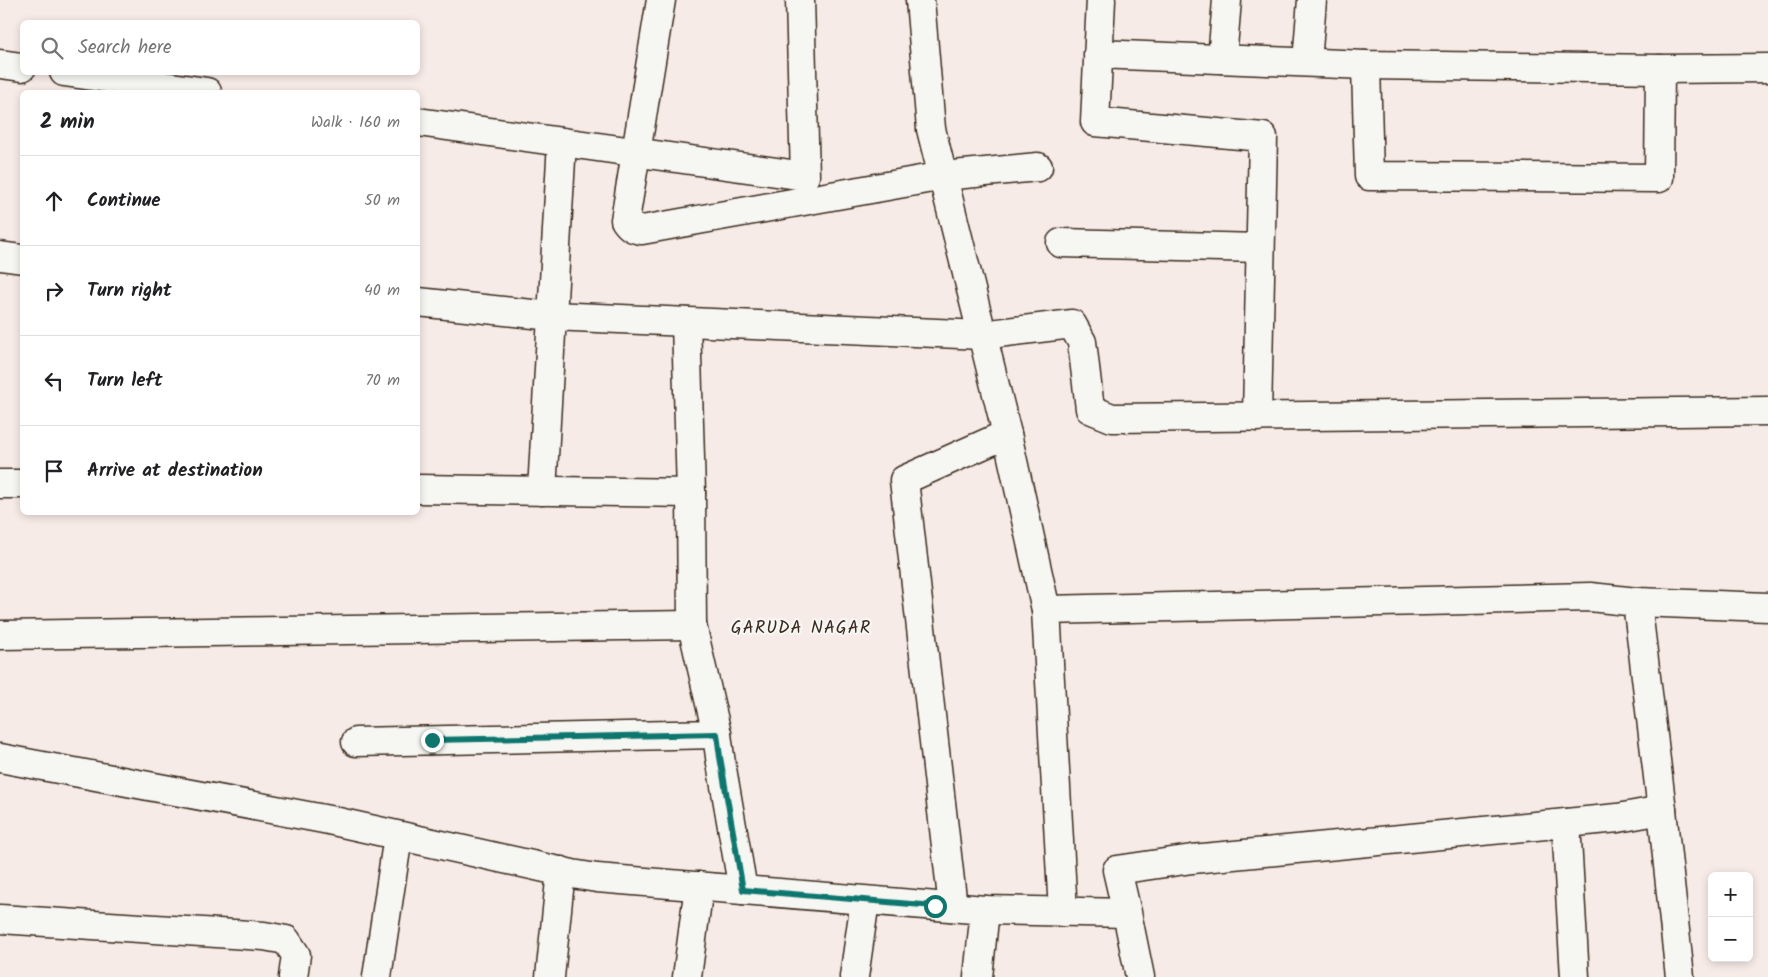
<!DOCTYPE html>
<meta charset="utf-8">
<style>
body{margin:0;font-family:Kalam,sans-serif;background:#f2f2f2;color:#202124}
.controls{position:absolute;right:15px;bottom:15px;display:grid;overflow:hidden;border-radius:8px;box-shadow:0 2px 8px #0003}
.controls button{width:45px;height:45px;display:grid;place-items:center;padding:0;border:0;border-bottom:1px solid #e0e0e0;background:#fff;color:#202124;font:25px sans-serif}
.stop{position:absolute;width:15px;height:15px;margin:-11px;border:4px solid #0f766e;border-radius:50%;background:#fff}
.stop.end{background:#0f766e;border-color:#fff;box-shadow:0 1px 5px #0008}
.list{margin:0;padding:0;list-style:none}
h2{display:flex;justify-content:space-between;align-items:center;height:65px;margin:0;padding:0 20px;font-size:21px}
h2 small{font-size:16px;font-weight:400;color:#757577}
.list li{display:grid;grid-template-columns:32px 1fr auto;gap:15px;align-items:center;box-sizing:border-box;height:90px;padding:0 20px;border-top:1px solid #e0e0e0}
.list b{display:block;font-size:19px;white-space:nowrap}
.list em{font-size:16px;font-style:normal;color:#757577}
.icon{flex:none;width:28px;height:28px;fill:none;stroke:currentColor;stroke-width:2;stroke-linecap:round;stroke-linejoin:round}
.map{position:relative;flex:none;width:1768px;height:977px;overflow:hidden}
.search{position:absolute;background:#fff;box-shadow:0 2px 8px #0003;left:20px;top:20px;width:400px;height:55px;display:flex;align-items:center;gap:12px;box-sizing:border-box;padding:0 18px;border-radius:8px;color:#757577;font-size:19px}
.panel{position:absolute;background:#fff;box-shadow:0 2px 8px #0003;left:20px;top:90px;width:400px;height:425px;border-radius:8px}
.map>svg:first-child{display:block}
</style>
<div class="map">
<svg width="1768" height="977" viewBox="0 0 1768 977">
<rect width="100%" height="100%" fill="#f7ebe7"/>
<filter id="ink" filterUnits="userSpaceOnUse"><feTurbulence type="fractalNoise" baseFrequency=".02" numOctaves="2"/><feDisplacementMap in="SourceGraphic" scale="10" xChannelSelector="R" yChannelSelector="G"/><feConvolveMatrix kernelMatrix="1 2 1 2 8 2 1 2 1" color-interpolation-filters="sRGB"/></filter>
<g filter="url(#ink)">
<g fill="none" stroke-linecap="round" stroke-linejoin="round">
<defs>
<g id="minor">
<path d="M661 0 625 220C630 227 633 229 642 230L943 176 1038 167"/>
<path d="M920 0 931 129 1007 434 1046 610"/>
<path d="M1101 0 1095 122 1263 137 1257 417"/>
<path d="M1098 54 1366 65 1660 69 1768 68"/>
<path d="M1222 59 1227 0"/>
<path d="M1307 62 1312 0"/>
<path d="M0 64 22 67"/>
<path d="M1366 65 1369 176 1659 178 1660 69"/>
<path d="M64 72 207 92"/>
<path d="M418 122 805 176 800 0"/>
<path d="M1061 243 1260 248"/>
<path d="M0 256 22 259"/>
<path d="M418 302 552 316 982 335 1072 324 1082 342 1090 409 1112 418 1768 411"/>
<path d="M686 322 691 493 692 625 717 734 720 757 743 890 985 910 1127 913"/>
<path d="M0 484H22"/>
<path d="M418 489 691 493"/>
<path d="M542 491 562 142"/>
<path d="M1637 602 1662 810"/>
<path d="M0 635 692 625"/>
<path d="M356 742 717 734"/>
<path d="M0 758 329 820 572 874 597 878 743 890"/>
<path d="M1566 823 1575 977"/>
<path d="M953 907 904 480 1007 434"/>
<path d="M1063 912 1046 610 1590 597 1637 602 1768 607"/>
<path d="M0 919 264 936 286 940 296 955 293 977"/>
<path d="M377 977 398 836"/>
<path d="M550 977 561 871"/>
<path d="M687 977 699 886"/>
<path d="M854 977 865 901"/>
<path d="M978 977 985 910"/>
<path d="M1140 977 1127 913 1117 870 1192 859 1618 818 1662 810 1680 977"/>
</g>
</defs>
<use href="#minor" stroke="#3b2a1e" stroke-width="31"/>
<use href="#minor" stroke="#f6f6f2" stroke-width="28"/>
</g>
</g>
<g fill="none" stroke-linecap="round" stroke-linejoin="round" filter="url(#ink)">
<path stroke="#0f766e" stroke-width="6" d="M432 740 717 734 720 757 743 890 935 906"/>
</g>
<g text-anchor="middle" stroke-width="4.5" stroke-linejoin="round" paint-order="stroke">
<g font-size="18" letter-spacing="1" fill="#3b2a1e" stroke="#f6f6f2">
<text x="801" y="633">GARUDA NAGAR</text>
</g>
</g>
</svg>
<div class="controls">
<button>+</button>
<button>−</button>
</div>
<div class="stop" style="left:935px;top:906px"></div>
<div class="stop end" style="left:432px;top:740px"></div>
<div class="search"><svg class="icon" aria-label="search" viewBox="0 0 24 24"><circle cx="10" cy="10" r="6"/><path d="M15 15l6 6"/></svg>Search here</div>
<section class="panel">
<h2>2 min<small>Walk · 160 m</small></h2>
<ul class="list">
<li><svg class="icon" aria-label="ahead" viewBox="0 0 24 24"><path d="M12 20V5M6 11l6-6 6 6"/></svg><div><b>Continue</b></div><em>50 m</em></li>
<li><svg class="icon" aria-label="right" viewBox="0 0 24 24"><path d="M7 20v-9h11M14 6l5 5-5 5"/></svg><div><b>Turn right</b></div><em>40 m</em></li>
<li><svg class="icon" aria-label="left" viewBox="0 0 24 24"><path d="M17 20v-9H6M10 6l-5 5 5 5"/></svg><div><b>Turn left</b></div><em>70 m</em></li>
<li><svg class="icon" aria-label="arrive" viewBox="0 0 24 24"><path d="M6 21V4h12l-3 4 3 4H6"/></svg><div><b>Arrive at destination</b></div></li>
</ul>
</section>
</div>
